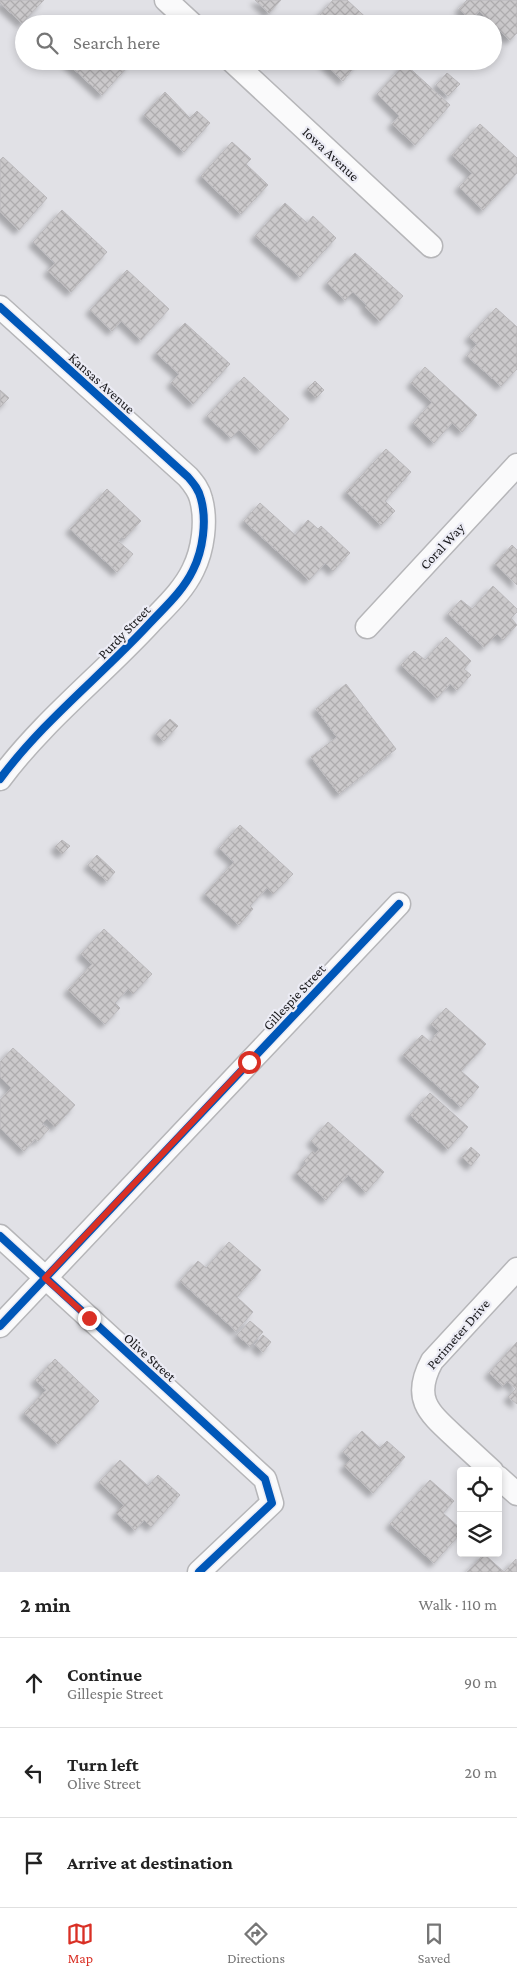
<!DOCTYPE html>
<meta charset="utf-8">
<style>
body{margin:0;font-family:"Crimson Pro",serif;background:#f6f6f6;color:#222}
.controls{position:absolute;right:15px;bottom:15px;display:grid;overflow:hidden;border-radius:5px;box-shadow:0 2px 8px #0003}
.controls button{width:45px;height:45px;display:grid;place-items:center;padding:0;border:0;border-bottom:1px solid #e0e0e0;background:#fff;color:#222;font:25px sans-serif}
.stop{position:absolute;width:15px;height:15px;margin:-11px;border:4px solid #d93025;border-radius:50%;background:#fff}
.stop.end{background:#d93025;border-color:#fff;box-shadow:0 1px 5px #0008}
.list{margin:0;padding:0;list-style:none}
h2{display:flex;justify-content:space-between;align-items:center;height:65px;margin:0;padding:0 20px;font-size:21px}
h2 small{font-size:16px;font-weight:400;color:#767676}
.list li{display:grid;grid-template-columns:32px 1fr auto;gap:15px;align-items:center;box-sizing:border-box;height:90px;padding:0 20px;border-top:1px solid #e0e0e0}
.list b{display:block;font-size:19px;white-space:nowrap}
.list p{margin:0;font-size:16px;white-space:nowrap;color:#767676}
.list em{font-size:16px;font-style:normal;color:#767676}
.icon{flex:none;width:28px;height:28px;fill:none;stroke:currentColor;stroke-width:2;stroke-linecap:round;stroke-linejoin:round}
.map{position:relative;flex:none;width:517px;height:1572px;overflow:hidden}
.search{position:absolute;background:#fff;box-shadow:0 2px 8px #0003;left:15px;right:15px;top:15px;height:55px;display:flex;align-items:center;gap:12px;box-sizing:border-box;padding:0 18px;border-radius:28px;color:#767676;font-size:19px}
.sheet{height:335px;background:#fff}
nav{display:flex;justify-content:space-around;align-items:center;box-sizing:border-box;height:70px;border-top:1px solid #e0e0e0;background:#fff;font-size:14px;color:#767676}
nav a{display:grid;justify-items:center;gap:2px}
nav .on{color:#d93025}
.map>svg:first-child{display:block}
</style>
<div class="map">
<svg width="517" height="1572" viewBox="0 0 517 1572">
<defs>
<pattern id="building-cross-hatch" width="8" height="8" patternUnits="userSpaceOnUse" patternTransform="scale(1.25)"><rect width="8" height="8" fill="#cbc9cb"/><path d="M0 0l8 8M0 8l8-8" fill="none" stroke="#aeacae"/></pattern>
<filter id="shadow"><feDropShadow dx="-4.5" dy="4.5" stdDeviation="2.5" flood-color="#0004"/></filter>
</defs>
<rect width="100%" height="100%" fill="#e1e1e6"/>
<g fill="url(#building-cross-hatch)" stroke="#bab8bb" filter="url(#shadow)">
<path d="M0 0H44L22 23 0 3Z"/>
<path d="M255 0H281L269 13Z"/>
<path d="M333 0H347L373 24H312Z"/>
<path d="M467 0H517V33L510 40 479 11 471 20 459 9Z"/>
<path d="M65 61H127L130 64 102 95Z"/>
<path d="M322 61H359L343 81Z"/>
<path d="M405 64 450 105 415 145 392 124 399 116 377 94Z"/>
<path d="M447 73 460 84 448 96 436 85Z"/>
<path d="M165 92 190 118 197 111 210 123 184 152 144 115Z"/>
<path d="M480 124 517 158V173L483 210 459 187 472 173 452 155Z"/>
<path d="M232 142 251 159 246 164 268 185 241 214 201 176Z"/>
<path d="M3 157 47 198 19 230 0 212V160Z"/>
<path d="M285 203 307 223 313 216 336 238 300 277 255 236Z"/>
<path d="M62 210 107 252 71 292 48 271 55 263 33 242Z"/>
<path d="M355 253 403 296 380 321 365 307 367 305 353 292 345 300 327 283Z"/>
<path d="M127 270 169 309 141 340 121 321 112 331 90 310Z"/>
<path d="M496 308 517 327V369L501 386 467 356 477 344 469 337Z"/>
<path d="M185 323 230 364 193 404 171 383 179 374 156 353Z"/>
<path d="M425 367 477 415 462 432 452 423 434 443 413 423 432 402 411 383Z"/>
<path d="M244 377 289 419 260 450 239 430 231 438 207 416Z"/>
<path d="M315 381 324 390 316 398 307 389Z"/>
<path d="M0 390 9 398 0 407Z"/>
<path d="M386 449 411 472 385 501 395 511 381 525 346 492Z"/>
<path d="M107 489 141 521 124 539 122 537 118 541 133 554 117 572 70 529Z"/>
<path d="M260 503 295 535 308 520 318 529 321 526 350 553 333 571 325 563 309 580 244 521Z"/>
<path d="M512 545 517 550V585L495 564Z"/>
<path d="M493 586 517 609V612L511 618 517 625 503 640 497 634 484 647 448 614 461 600 472 609Z"/>
<path d="M446 637 471 661 464 669 471 675 457 690 450 684 437 698 401 665 414 651 425 660Z"/>
<path d="M346 684 396 749 339 794 311 757 337 737 316 709Z"/>
<path d="M170 719 178 726 164 741 156 734Z"/>
<path d="M240 825 293 874 273 894 267 888 250 906 253 909 239 925 205 894 234 862 219 848Z"/>
<path d="M62 840 70 846 62 854 55 847Z"/>
<path d="M97 855 115 872 107 881 88 865Z"/>
<path d="M104 929 152 974 133 994 128 989 115 1003 120 1008 105 1024 68 990 92 964 81 954Z"/>
<path d="M446 1008 486 1044 461 1071 479 1087 461 1107 403 1055 422 1035 430 1042 439 1031 431 1024Z"/>
<path d="M13 1048 75 1105 55 1127 47 1119 42 1124 49 1129 38 1141 35 1139 24 1151 0 1128V1100L11 1088 0 1077V1062Z"/>
<path d="M430 1093 468 1127 448 1149 410 1115Z"/>
<path d="M328 1122 384 1172 366 1192 348 1175 326 1200 296 1173 306 1163 304 1161 313 1151 315 1153 319 1149 311 1141Z"/>
<path d="M471 1147 480 1155 471 1166 462 1157Z"/>
<path d="M229 1242 261 1270 237 1297 253 1312 236 1331 180 1281 198 1261 206 1268Z"/>
<path d="M250 1321 263 1332 250 1346 237 1335Z"/>
<path d="M263 1335 271 1342 263 1352 255 1345Z"/>
<path d="M517 1342V1404L508 1397 516 1389 507 1381 503 1386 489 1373Z"/>
<path d="M55 1359 99 1401 58 1444 24 1413 46 1390 35 1380Z"/>
<path d="M362 1431 380 1448 387 1441 405 1457 373 1493 344 1466 351 1459 343 1452Z"/>
<path d="M120 1460 148 1486 158 1475 180 1495 151 1527 144 1520 135 1530 116 1513 124 1505 99 1482Z"/>
<path d="M430 1480 454 1501 443 1513 461 1529V1533L434 1563 390 1524Z"/>
<path d="M484 1554 504 1572 516 1559 517 1572H467Z"/>
</g>
<g fill="none" stroke-linecap="round" stroke-linejoin="round">
<defs>
<g id="minor">
<path d="M166 0 192 24"/>
<path d="M232 61 431 246"/>
<path d="M0 307 188 477C194 484 199 490 201 499 207 521 203 550 193 570 183 591 165 607 150 623 101 676 43 721 0 779"/>
<path d="M367 627 517 465"/>
<path d="M0 1236 265 1479 272 1503 199 1572"/>
<path d="M0 1326 399 904"/>
<path d="M492 1471C479 1459 467 1448 454 1436 428 1412 412 1398 432 1361L517 1269"/>
<path d="M498 1477 517 1494"/>
</g>
</defs>
<use href="#minor" stroke="#b6b6b9" stroke-width="25"/>
<use href="#minor" stroke="#fafafb" stroke-width="22"/>
<defs>
<g id="cycleway">
<path d="M0 307 188 477C194 484 199 490 201 499 207 521 203 550 193 570 183 591 165 607 150 623 101 676 43 721 0 779"/>
<path d="M0 1236 265 1479 272 1503 199 1572"/>
<path d="M0 1326 399 904"/>
</g>
</defs>
<use href="#cycleway" stroke="#ececf5" stroke-width="11"/>
<use href="#cycleway" stroke="#0057b8" stroke-width="8"/>
</g>
<g fill="none" stroke-linecap="round" stroke-linejoin="round">
<path stroke="#d93025" stroke-width="6" d="M89 1318 45 1278 249 1062"/>
</g>
<g text-anchor="middle" stroke-width="4.5" stroke-linejoin="round" paint-order="stroke">
<g font-size="14" fill="#18181b" stroke="#ececf5">
<text transform="translate(331 154) rotate(43)" y="5">Iowa Avenue</text>
<text transform="translate(102 383) rotate(42)" y="5">Kansas Avenue</text>
<text transform="translate(442 546) rotate(-47)" y="5">Coral Way</text>
<text transform="translate(124 632) rotate(-46)" y="5">Purdy Street</text>
<text transform="translate(294 997) rotate(-47)" y="5">Gillespie Street</text>
<text transform="translate(458 1334) rotate(-49)" y="5">Perimeter Drive</text>
<text transform="translate(150 1357) rotate(42)" y="5">Olive Street</text>
</g>
</g>
</svg>
<div class="controls">
<button><svg class="icon" aria-label="locate" viewBox="0 0 24 24"><circle cx="12" cy="12" r="6"/><path d="M12 2v4M12 18v4M2 12h4M18 12h4"/></svg></button>
<button><svg class="icon" aria-label="layers" viewBox="0 0 24 24"><path d="M12 4l9 5-9 5-9-5zM3 14l9 5 9-5"/></svg></button>
</div>
<div class="stop" style="left:249px;top:1062px"></div>
<div class="stop end" style="left:89px;top:1318px"></div>
<div class="search"><svg class="icon" aria-label="search" viewBox="0 0 24 24"><circle cx="10" cy="10" r="6"/><path d="M15 15l6 6"/></svg>Search here</div>
</div>
<section class="sheet">
<h2>2 min<small>Walk · 110 m</small></h2>
<ul class="list">
<li><svg class="icon" aria-label="ahead" viewBox="0 0 24 24"><path d="M12 20V5M6 11l6-6 6 6"/></svg><div><b>Continue</b><p>Gillespie Street</p></div><em>90 m</em></li>
<li><svg class="icon" aria-label="left" viewBox="0 0 24 24"><path d="M17 20v-9H6M10 6l-5 5 5 5"/></svg><div><b>Turn left</b><p>Olive Street</p></div><em>20 m</em></li>
<li><svg class="icon" aria-label="arrive" viewBox="0 0 24 24"><path d="M6 21V4h12l-3 4 3 4H6"/></svg><div><b>Arrive at destination</b></div></li>
</ul>
</section>
<nav>
<a class="on"><svg class="icon" aria-label="map" viewBox="0 0 24 24"><path d="M3 6l6-2 6 2 6-2v14l-6 2-6-2-6 2zM9 4v14M15 6v14"/></svg>Map</a>
<a><svg class="icon" aria-label="directions" viewBox="0 0 24 24"><path d="M12 3l9 9-9 9-9-9zM9 14v-3h6M13 9l2 2-2 2"/></svg>Directions</a>
<a><svg class="icon" aria-label="saved" viewBox="0 0 24 24"><path d="M7 4h10v16l-5-4-5 4z"/></svg>Saved</a>
</nav>
